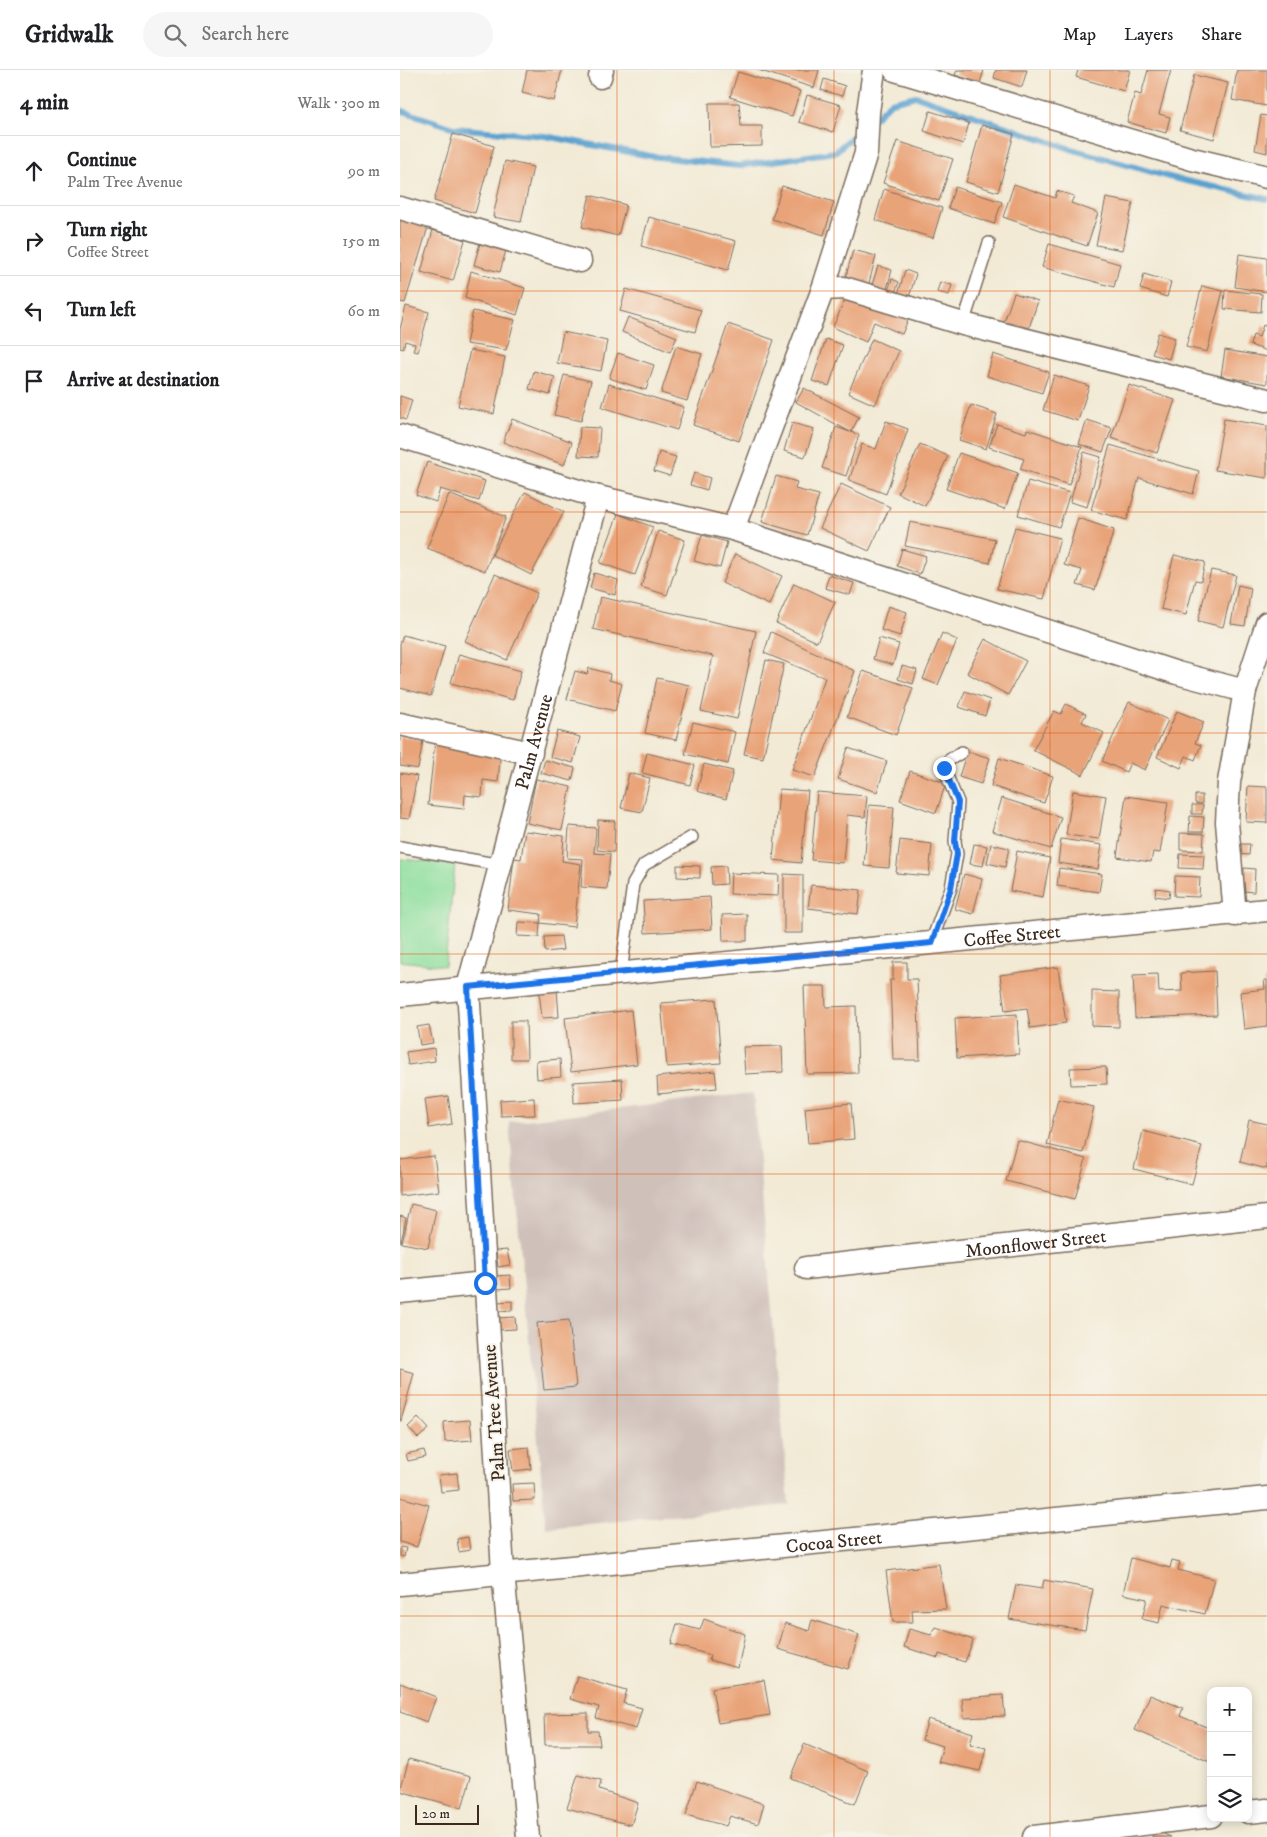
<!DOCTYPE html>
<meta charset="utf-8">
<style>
body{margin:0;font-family:"IM FELL DW Pica",serif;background:#f6f6f6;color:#202124}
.controls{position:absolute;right:15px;bottom:15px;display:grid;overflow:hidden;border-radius:10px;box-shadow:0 2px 12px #0003}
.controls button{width:45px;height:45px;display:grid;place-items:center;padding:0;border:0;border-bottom:1px solid #e0e0e0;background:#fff;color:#202124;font:25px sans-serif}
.scale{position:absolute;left:15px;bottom:12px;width:64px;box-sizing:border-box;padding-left:5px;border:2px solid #3b2a1e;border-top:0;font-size:14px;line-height:18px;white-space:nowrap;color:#3b2a1e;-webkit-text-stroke:4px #f7f3e8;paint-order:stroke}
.stop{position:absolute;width:15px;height:15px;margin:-11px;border:4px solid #1a73e8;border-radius:50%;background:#fff}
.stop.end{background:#1a73e8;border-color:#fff;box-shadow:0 1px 5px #0008}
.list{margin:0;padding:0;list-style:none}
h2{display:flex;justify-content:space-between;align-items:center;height:65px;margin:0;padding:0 20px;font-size:21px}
h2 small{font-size:16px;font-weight:400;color:#757577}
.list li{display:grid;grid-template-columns:32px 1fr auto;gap:15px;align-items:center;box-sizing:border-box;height:70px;padding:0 20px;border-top:1px solid #e0e0e0}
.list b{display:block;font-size:19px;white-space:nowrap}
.list p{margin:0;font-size:16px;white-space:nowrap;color:#757577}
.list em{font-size:16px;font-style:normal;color:#757577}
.icon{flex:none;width:28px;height:28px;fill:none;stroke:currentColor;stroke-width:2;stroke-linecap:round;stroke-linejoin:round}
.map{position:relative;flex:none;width:867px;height:1767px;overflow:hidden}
header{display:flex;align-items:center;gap:30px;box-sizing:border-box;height:70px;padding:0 25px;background:#fff;border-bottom:1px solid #e0e0e0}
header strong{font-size:24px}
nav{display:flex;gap:28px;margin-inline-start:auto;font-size:18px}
.search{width:350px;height:45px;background:#f6f6f6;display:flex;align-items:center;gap:12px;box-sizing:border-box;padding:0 18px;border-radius:28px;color:#757577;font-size:19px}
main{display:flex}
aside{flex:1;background:#fff}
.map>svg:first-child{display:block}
</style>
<header>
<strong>Gridwalk</strong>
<div class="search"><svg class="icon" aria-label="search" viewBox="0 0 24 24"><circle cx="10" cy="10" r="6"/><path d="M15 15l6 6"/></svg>Search here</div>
<nav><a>Map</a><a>Layers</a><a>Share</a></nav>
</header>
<main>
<aside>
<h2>4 min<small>Walk · 300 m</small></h2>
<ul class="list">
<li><svg class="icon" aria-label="ahead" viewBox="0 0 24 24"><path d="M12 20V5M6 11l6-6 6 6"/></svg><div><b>Continue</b><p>Palm Tree Avenue</p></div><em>90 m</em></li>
<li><svg class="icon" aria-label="right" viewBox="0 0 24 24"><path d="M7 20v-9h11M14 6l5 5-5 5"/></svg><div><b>Turn right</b><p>Coffee Street</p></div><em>150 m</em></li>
<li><svg class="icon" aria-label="left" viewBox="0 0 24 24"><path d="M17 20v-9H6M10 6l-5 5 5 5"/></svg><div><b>Turn left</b></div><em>60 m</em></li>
<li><svg class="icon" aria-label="arrive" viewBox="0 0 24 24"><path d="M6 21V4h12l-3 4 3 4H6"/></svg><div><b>Arrive at destination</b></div></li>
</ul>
</aside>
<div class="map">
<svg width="867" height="1767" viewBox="0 0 867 1767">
<rect width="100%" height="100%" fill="#f7f3e8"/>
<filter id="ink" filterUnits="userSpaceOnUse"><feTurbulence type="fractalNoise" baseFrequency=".02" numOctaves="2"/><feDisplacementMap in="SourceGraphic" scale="10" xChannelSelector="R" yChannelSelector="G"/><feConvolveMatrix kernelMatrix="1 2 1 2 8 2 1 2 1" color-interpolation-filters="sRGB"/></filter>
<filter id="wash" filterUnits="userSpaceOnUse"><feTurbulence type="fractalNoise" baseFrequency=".0096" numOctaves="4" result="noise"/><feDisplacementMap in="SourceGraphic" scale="20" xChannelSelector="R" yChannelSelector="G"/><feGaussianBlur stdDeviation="1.12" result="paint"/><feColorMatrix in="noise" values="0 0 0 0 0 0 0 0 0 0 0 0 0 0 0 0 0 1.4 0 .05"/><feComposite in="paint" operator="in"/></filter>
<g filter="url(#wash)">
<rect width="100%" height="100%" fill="#f2ead5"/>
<path fill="#cfc0ba" d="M353 1023 389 1435 146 1458 109 1052Z"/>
<path fill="#8edf9f" stroke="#64845e" d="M0 789 55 794 45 896 0 891Z"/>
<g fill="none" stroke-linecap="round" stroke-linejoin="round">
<g stroke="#5aa1d0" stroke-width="6">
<path d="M0 40 54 58 145 66 250 86 339 96 435 82 461 59"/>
<path d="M474 48 491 32 516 26 671 79 773 108 867 129"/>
</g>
</g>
<g id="blocks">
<g fill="#e9a378">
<path d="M127 0H162L154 31 122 23Z"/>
<path d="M358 0H419L414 18Z"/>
<path d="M557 0H584L580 13 555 5Z"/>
<path d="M596 0H627L622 17 594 8Z"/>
<path d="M678 0H730L724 21 676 7Z"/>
<path d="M748 0H771L759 44 770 47 766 63 727 52 735 23 741 25Z"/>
<path d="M837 0H867V36L832 30Z"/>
<path d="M338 2 400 21 392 46 330 27Z"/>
<path d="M794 5 828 13 814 69 780 60Z"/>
<path d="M424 9 445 16 442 26 421 20Z"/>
<path d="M407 25 441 35 433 62 399 52Z"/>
<path d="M309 33H339L341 56H362V76L310 77Z"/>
<path d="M530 41 569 53 563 74 524 61Z"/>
<path d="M861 45 867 46V83L855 80Z"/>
<path d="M582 55 614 64 598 122 566 112Z"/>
<path d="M53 64 94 76 75 143 34 131Z"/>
<path d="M497 71 553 89 539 131 483 113Z"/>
<path d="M105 91 133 97 121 152 93 147Z"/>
<path d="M614 114 655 128 657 121 674 126 671 133 698 143 687 176 603 147Z"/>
<path d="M382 116 434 132 424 165 372 149Z"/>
<path d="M555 117 602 132 594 154 548 138Z"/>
<path d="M484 119 542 138 533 168 475 150Z"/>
<path d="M190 125 226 135 218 166 182 157Z"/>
<path d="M706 128 733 133 722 180 696 175Z"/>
<path d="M249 147 336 171 328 200 241 176Z"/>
<path d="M0 149 28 157 5 233 0 232Z"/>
<path d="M33 160 65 170 53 211 21 202Z"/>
<path d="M82 166 108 173 100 202 74 195Z"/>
<path d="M649 174 720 194 714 217 642 197Z"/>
<path d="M453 180 476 186 468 217 445 210Z"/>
<path d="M839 184 867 188V222L835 217Z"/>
<path d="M478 196 492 200 486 222 471 218Z"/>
<path d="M505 200 516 204 508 231 497 228Z"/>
<path d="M71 201 125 218 117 245 65 228Z"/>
<path d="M744 204 771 212 767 227 740 219Z"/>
<path d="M492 209 499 212 494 225 487 223Z"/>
<path d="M540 212 552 215 549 225 537 222Z"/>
<path d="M802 216 823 221 807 282 786 277Z"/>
<path d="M226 219 301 240 295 262 220 241Z"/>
<path d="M825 220 862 224 861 242 824 239Z"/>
<path d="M448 223 508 250 502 264 474 252 466 272 433 257Z"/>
<path d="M614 223 638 231 628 261 604 252Z"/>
<path d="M6 236 29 242 18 282 13 281 15 274 5 271 3 279 0 278V259Z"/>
<path d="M73 241 115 250 106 280 66 274Z"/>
<path d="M228 247 277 267 270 282 222 262Z"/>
<path d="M328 254 374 270 339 371 293 355Z"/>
<path d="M863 255 867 257V281L850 275 853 265 859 267Z"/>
<path d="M163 262 207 271 201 301 157 293Z"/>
<path d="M758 263 775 268 769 289 752 284Z"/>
<path d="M426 269 443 275 429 316 412 311Z"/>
<path d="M472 269 499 281 475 335 448 323Z"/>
<path d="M276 276 302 284 287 331 261 323Z"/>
<path d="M70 280 105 287 94 344 58 336Z"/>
<path d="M825 280 867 287V314L821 306Z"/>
<path d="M218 283 254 295 246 320 209 308Z"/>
<path d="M593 284 649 302 642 323 587 306Z"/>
<path d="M134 301 155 307 150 325 129 319Z"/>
<path d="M164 305 191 311 181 351 154 345Z"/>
<path d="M654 305 689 316 678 351 643 340Z"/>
<path d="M209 314 284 337 277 360 202 337Z"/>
<path d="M729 315 775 330 757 383 711 368Z"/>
<path d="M404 318 459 347 451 362 459 365 446 406 422 398 436 357 450 362 396 332Z"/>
<path d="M0 326 12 330 6 350 0 348Z"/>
<path d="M571 335 597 344 586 379 559 370Z"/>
<path d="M112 349 172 372 164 395 103 372Z"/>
<path d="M824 349 867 356V408L815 400Z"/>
<path d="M687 350 712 358 703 382 679 374Z"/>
<path d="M486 351 508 359 486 424 449 410 462 374 476 379Z"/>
<path d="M392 353 414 359 405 387 384 381Z"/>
<path d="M597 354 626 363 627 359 682 377 669 415 620 399 624 389 589 377Z"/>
<path d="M180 357 200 358 198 387 178 386Z"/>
<path d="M520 374 548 386 525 436 498 423Z"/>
<path d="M710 375 799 401 793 424 739 408 727 450 691 440Z"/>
<path d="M259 382 276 387 270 406 254 401Z"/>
<path d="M684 382 701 387 687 437 670 432Z"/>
<path d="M559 383 618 403 605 439 546 419Z"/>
<path d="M27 392 85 411 79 431 40 419 36 432 16 425Z"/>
<path d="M294 403 310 408 307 420 290 415Z"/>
<path d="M376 406 397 412 395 419 419 425 407 465 362 452Z"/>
<path d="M628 411 670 423 659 457 618 445Z"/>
<path d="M441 414 490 437 469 481 420 458Z"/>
<path d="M125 422 164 442 131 505 92 485Z"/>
<path d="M49 424 106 447 85 501 27 478Z"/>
<path d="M218 444 253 457 235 505 200 493Z"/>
<path d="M678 448 714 460 695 520 677 515 682 500 664 495Z"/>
<path d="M510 452 595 469 590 493 505 476Z"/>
<path d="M615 457 660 468 644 529 597 519Z"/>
<path d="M258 461 285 470 267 525 241 517Z"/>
<path d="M302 465 327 472 320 498 294 491Z"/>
<path d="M502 479 526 486 520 504 497 496Z"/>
<path d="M335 484 382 506 369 535 322 513Z"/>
<path d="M774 485 805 492 801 511 795 510 786 545 761 539Z"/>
<path d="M811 500 836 505 823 557 798 551Z"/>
<path d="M194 503 218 510 215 525 190 518Z"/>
<path d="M95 504 137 523 107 590 65 571Z"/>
<path d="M429 505 454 513 450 525 425 518Z"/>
<path d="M394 513 435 532 417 572 376 553Z"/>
<path d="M838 515 851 518 845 556 831 554Z"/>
<path d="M200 527 356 561 337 649 301 641 313 586 193 559Z"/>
<path d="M488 536 507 542 500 566 481 560Z"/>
<path d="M371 562 455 601 415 707 392 700 425 608 364 583Z"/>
<path d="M542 563 557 570 538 615 523 609Z"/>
<path d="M3 565 45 576 31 626 0 618V574Z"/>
<path d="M479 568 499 574 493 595 473 589Z"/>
<path d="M585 569 626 591 608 625 567 603Z"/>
<path d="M59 584 121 601 113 630 51 613Z"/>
<path d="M366 590 384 594 363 688 344 684Z"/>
<path d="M502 596 517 600 513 614 498 609Z"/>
<path d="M189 598 210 604 209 610 222 614 215 641 167 629 175 601 187 604Z"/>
<path d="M463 601 513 618 496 665 447 647Z"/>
<path d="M257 608 289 615 276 670 245 663Z"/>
<path d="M565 621 590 630 585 646 559 637Z"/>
<path d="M729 632 768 650 745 700 730 693 726 702 702 691Z"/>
<path d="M666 634 686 644 682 652 704 663 683 705 633 680 654 641 661 644Z"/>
<path d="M777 641 804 652 795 673 801 675 795 690 786 686 781 698 757 687Z"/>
<path d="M293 652 335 662 328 694 285 684Z"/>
<path d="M157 661 180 667 173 693 150 687Z"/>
<path d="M0 666 23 670 18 699 0 696Z"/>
<path d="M35 671 101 678 98 712 83 710 82 727 65 725 64 739 28 735Z"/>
<path d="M448 678 487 691 477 722 438 709Z"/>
<path d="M567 681 590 688 581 714 559 707Z"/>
<path d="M247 683 295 695 290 715 242 703Z"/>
<path d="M599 688 653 706 644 733 591 716Z"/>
<path d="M145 690 175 698 172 711 141 703Z"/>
<path d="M304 694 333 701 326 729 297 721Z"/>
<path d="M510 701 546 713 536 743 500 730Z"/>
<path d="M0 703 17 706 9 749 0 748Z"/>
<path d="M229 703 250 708 242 742 221 738Z"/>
<path d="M136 709 171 717 162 760 127 753Z"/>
<path d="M848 716 867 717V753L846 752Z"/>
<path d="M379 719 408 721 401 793 373 790Z"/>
<path d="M673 721 706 726 699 769 666 765Z"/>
<path d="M417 722 467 726 465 747 447 745 443 793 411 790Z"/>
<path d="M795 725H802V734L795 733Z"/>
<path d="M726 726 768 732 760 783 753 782 751 792 717 787Z"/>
<path d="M602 728 661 747 651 779 592 761Z"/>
<path d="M469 735 494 737 489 798 464 796Z"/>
<path d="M792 735H803L802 744H792Z"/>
<path d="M790 746 804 747 803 762H789Z"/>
<path d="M198 750 215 751 214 782 197 780Z"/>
<path d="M169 756 196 758 194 783 210 784 207 819 181 817 183 789 167 788Z"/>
<path d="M125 761 164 766 162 791 181 794 174 857 140 853 139 867 117 866 118 852 140 853 141 844 108 840 114 788 121 789Z"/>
<path d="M780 763 804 764 803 781 780 780Z"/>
<path d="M661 769 702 775 698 799 658 793Z"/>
<path d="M500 770 532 774 529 806 496 803Z"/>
<path d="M574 774 587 776 583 796 570 794Z"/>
<path d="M591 774 609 778 605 797 587 793Z"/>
<path d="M840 774H850L849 785 839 784Z"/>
<path d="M617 781 650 788 643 827 610 821Z"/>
<path d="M780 784 804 785 803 799 779 798Z"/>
<path d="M277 795 300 796V808L277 807Z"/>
<path d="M326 796 327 814 312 815 311 797Z"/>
<path d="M659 798 702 804 699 822 657 816Z"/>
<path d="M844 798 855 799 854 822 843 821Z"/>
<path d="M331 803 379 805 378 826 330 824Z"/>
<path d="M384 804 403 805V863H384Z"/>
<path d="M564 804 582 809 573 844 555 839Z"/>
<path d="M775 806 800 807 799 827 774 826Z"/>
<path d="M411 815 461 820 458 844 408 838Z"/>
<path d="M756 818 770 820 769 828 755 826Z"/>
<path d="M310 827 312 859 245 863 243 831Z"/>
<path d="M347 844V871H323L322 845Z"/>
<path d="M161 866 163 880 145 882 144 867Z"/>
<path d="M493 892H507V909H517L520 990H493L490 910H493Z"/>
<path d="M658 897 666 953 630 958 627 938 605 941 600 905Z"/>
<path d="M815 901 817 945 735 948 733 905 758 904 759 922 782 921 781 903Z"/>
<path d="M864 910H867V956L844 959 840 922 865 919Z"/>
<path d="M404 916H425L426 937 456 936 458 1003 407 1004Z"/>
<path d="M157 919 159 947 142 948 139 921Z"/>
<path d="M692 921 719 922V957L692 956Z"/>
<path d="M316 929 321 993 267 997 261 933Z"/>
<path d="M231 940 237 994 171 1002 165 948Z"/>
<path d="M617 944 619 984 557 988 555 948Z"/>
<path d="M111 951H126L127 989H111Z"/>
<path d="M29 955 33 973 20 975 17 957Z"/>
<path d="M382 976 383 1002 345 1004 343 977Z"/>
<path d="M34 978 35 991 8 995 6 982Z"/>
<path d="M160 989 161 1007 137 1009 136 991Z"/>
<path d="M706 997 707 1014 671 1015 670 998Z"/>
<path d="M315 1001 317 1018 258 1024 257 1007Z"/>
<path d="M222 1009 223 1030 174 1033 173 1012Z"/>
<path d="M48 1026 52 1054 29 1058 25 1029Z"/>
<path d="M134 1028 135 1045 101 1046 100 1030Z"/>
<path d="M658 1029 694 1037 683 1083 647 1075Z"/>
<path d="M451 1033 454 1069 408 1073 405 1038Z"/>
<path d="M849 1050 867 1054V1099L840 1092Z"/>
<path d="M743 1061 802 1076 792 1114 734 1099Z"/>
<path d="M617 1070 686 1089 675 1129 606 1111Z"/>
<path d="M34 1086 39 1121 0 1126V1090Z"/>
<path d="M11 1134 36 1140 28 1178 2 1173Z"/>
<path d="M0 1146 6 1148 1 1172H0Z"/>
<path d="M107 1180 110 1195 98 1197 96 1181Z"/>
<path d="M110 1205 111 1218 97 1219 96 1206Z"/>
<path d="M112 1231V1240L99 1241 98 1232Z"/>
<path d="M115 1247 116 1259 97 1260 96 1248Z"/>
<path d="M169 1250 176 1317 144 1320 137 1253Z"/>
<path d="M0 1299 14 1303 1 1351H0Z"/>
<path d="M18 1347 29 1359 18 1368 8 1357Z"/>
<path d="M70 1350 72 1370 45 1372 44 1352Z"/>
<path d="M129 1377 131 1399 113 1401 110 1379Z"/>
<path d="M24 1380 26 1387 8 1391 6 1384Z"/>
<path d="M57 1403 59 1420 41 1422 39 1405Z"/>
<path d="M134 1413 135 1430 113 1431 112 1414Z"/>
<path d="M0 1427 29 1435 17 1477 0 1472Z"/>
<path d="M68 1467 70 1480 59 1482 57 1469Z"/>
<path d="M0 1477 6 1478 4 1487 0 1486Z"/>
<path d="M731 1488 770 1498 772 1490 780 1492 778 1500 814 1509 805 1544 763 1534 759 1553 742 1549 747 1529 723 1524Z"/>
<path d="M539 1494 546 1539 512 1540 513 1552H493L486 1501Z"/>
<path d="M644 1510 693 1519 685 1560 609 1549 616 1515 642 1519Z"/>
<path d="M304 1549 345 1564 338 1598 309 1590 310 1585 271 1574 277 1554 300 1560Z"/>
<path d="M412 1550 459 1565 448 1599 378 1579 385 1553 409 1561Z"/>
<path d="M536 1557 573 1570 565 1592 539 1584 538 1588 504 1577 509 1559 531 1565Z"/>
<path d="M177 1606 227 1620 223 1633 242 1638 236 1659 196 1648 199 1637 170 1629Z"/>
<path d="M364 1610 370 1645 318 1653 312 1618Z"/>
<path d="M0 1613 36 1627 27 1652 0 1642Z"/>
<path d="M603 1625 605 1646 564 1648 562 1628Z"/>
<path d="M750 1625 783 1638 780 1646 811 1659 810 1692 735 1660Z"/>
<path d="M188 1643V1661H198L200 1675H145L144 1644Z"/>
<path d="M528 1649 573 1663 570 1674 586 1678 580 1701 538 1692 543 1676 522 1670Z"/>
<path d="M404 1674 468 1701 455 1734 390 1708Z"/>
<path d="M9 1689 71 1706 62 1738 0 1721Z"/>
<path d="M178 1705 201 1711 199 1720 238 1733 231 1755 167 1738Z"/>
<path d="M297 1711 364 1734 358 1754 330 1746 326 1756 286 1745Z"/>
<path d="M754 1760 771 1767H752Z"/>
</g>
</g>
</g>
<g filter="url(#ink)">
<use href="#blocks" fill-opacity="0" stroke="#7b6d5e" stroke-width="1"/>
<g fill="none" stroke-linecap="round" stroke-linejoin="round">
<defs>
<g id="lane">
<path d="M563 254 589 173"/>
<path d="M0 777 101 795"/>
<path d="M531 873 551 818 557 784 555 771 558 732 544 699 549 690 562 682"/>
<path d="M221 903 233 814 244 795 292 767"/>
</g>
<g id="street">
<path d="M474 0 468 42 466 83 423 219 333 459 777 603 845 621 867 553"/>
<path d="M495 0 792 89 867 107"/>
<path d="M200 7 202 0"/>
<path d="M0 138 180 191"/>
<path d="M423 219 444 218 563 254 867 330"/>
<path d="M0 366 198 427 333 459"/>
<path d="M0 654 131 683"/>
<path d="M835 845 827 752 829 712 845 621"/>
<path id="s1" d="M0 925 867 840"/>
<path id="s2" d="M406 1198 867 1147"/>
<path d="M0 1222 85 1213"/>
<path id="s3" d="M0 1514 867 1428"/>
<path d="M848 1742 867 1740"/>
<path id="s4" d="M128 1767 103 1502 68 917 198 427"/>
<path d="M634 1767 811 1746"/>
</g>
</defs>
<use href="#lane" stroke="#7b6d5e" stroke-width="14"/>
<use href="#street" stroke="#7b6d5e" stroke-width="25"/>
<use href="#lane" stroke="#fff" stroke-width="11"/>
<use href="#street" stroke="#fff" stroke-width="22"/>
</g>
</g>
<g fill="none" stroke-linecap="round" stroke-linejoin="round" filter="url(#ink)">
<path stroke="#1a73e8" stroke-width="6" d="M85 1213 68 917 532 873 551 818 557 784 555 771 558 732 544 698"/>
</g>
<path fill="none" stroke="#df570d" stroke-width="1" stroke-opacity="0.55" d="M217 0V1767M434 0V1767M650 0V1767M0 221H867M0 442H867M0 663H867M0 884H867M0 1104H867M0 1325H867M0 1546H867"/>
<g text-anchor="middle" stroke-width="4" stroke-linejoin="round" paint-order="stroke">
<g font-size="19" fill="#3b2a1e" stroke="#f7f3e8">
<text dy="7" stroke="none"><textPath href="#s4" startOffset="1106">Palm Avenue</textPath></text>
<text dy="7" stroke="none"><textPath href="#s1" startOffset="615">Coffee Street</textPath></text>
<text dy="7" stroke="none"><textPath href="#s2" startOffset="231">Moonflower Street</textPath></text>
<text transform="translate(93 1343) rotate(-94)" y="7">Palm Tree Avenue</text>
<text dy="7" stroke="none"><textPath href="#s3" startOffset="436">Cocoa Street</textPath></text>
</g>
</g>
</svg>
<div class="controls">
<button>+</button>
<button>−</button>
<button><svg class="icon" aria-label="layers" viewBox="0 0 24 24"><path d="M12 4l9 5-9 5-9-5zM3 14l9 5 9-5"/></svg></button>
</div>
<div class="scale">20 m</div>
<div class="stop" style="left:85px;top:1213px"></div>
<div class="stop end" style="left:544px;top:698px"></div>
</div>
</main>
